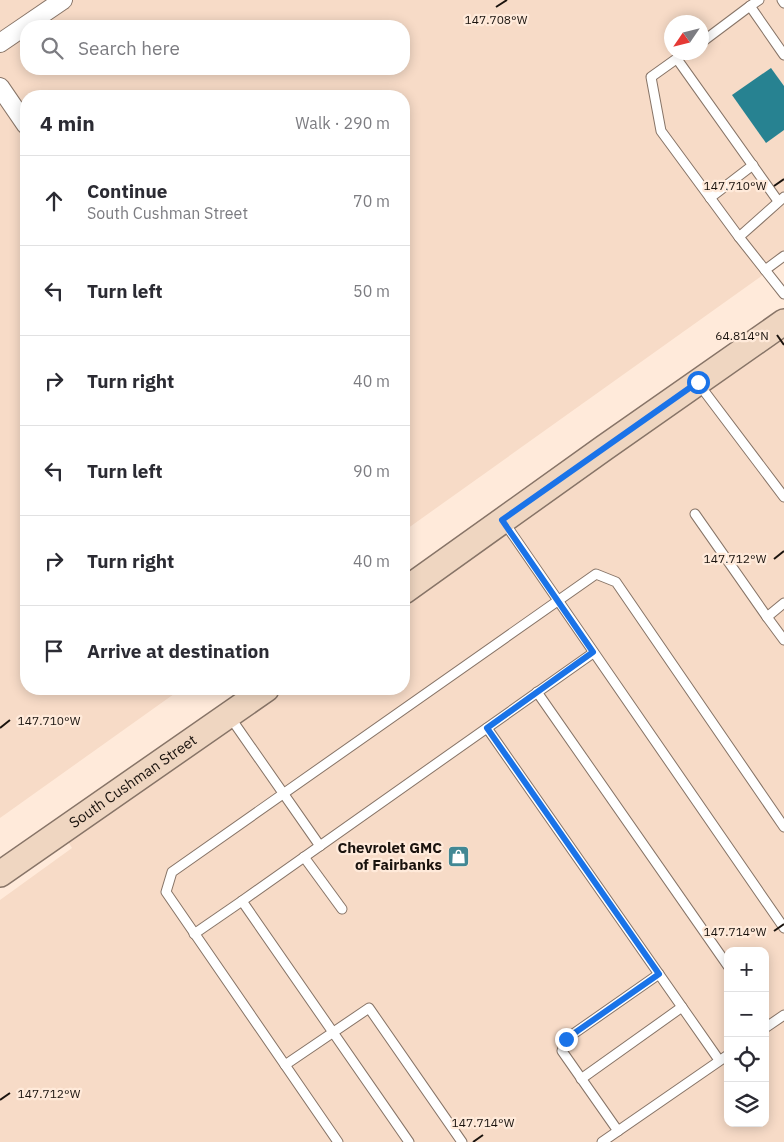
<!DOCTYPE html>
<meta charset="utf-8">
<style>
body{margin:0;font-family:"IBM Plex Sans",sans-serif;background:#f2f2f3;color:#2b2b33}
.controls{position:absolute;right:15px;bottom:15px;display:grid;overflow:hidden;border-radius:10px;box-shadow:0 2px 12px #0003}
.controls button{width:45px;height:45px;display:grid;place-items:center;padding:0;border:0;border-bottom:1px solid #e1e1e2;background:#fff;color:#2b2b33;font:25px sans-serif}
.compass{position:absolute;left:664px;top:15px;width:45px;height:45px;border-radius:50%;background:#fff;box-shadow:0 2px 12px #0003;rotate:235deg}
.stop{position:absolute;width:15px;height:15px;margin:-11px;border:4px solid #1a73e8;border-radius:50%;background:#fff}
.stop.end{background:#1a73e8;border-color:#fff;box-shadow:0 1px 5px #0008}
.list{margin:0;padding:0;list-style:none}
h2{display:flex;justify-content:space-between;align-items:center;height:65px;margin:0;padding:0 20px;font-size:21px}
h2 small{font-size:16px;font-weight:400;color:#7c7c81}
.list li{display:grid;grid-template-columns:32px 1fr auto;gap:15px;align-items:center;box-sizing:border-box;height:90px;padding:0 20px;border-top:1px solid #e1e1e2}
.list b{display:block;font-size:19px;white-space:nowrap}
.list p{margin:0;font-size:16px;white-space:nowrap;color:#7c7c81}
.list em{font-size:16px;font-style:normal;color:#7c7c81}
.icon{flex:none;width:28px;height:28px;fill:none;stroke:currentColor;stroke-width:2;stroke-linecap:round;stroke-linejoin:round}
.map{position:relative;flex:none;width:784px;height:1142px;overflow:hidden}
.search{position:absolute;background:#fff;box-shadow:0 2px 12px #0003;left:20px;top:20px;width:390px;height:55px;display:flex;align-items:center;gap:12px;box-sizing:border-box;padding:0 18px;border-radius:20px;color:#7c7c81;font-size:19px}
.panel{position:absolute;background:#fff;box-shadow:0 2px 12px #0003;left:20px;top:90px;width:390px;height:605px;border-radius:20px}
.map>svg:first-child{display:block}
</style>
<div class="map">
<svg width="784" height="1142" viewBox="0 0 784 1142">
<rect width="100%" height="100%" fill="#ffeada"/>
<g fill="#f7dbc7" fill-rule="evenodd">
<path d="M0 0H784V260L404 531V96H26V689H181L0 818ZM672 22H702V52H672ZM26 26H404V69H26Z"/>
<path d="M784 322V1142H0V900L72 848 61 831 266 689H404V591ZM728 951H765V1123H728Z"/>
</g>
<path fill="#278291" d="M771 68 784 86V130L766 143 732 95Z"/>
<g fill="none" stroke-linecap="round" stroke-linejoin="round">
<defs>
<g id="lane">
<path d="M759 0 750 6 784 55"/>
<path d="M782 0 784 3"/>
<path d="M702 42 750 6"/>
<path d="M686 52 651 77 661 131 739 237"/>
<path d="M677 59 778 201"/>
<path d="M784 197 739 237 784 294"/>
<path d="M710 198 753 165"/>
<path d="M765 270 784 256"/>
<path d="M698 383 784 497"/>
<path d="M695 514 767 617"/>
<path d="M504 522 784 928"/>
<path d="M784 603 767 617 784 640"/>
<path d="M537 692 728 966"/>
<path d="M230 717 320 846"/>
<path d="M487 728 719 1060"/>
<path d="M304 857 342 909"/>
<path d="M194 934 242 901"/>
<path d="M765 1028 784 1015"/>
<path d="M285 1065 369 1008 462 1142"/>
<path d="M581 1079 682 1007"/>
<path d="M618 1131 562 1051 566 1039 659 974"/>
<path d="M338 1142 166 892 172 872 596 574 616 582 784 827"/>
<path d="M409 1142 242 901 593 653"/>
<path d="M602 1142 728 1055"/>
</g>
<g id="street">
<path d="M0 43 63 0"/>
<path d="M0 87 26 125"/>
</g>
<g id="secondary">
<path d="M404 591 604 448 784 322"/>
<path id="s1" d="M0 874 266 689"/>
</g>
</defs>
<use href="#lane" stroke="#877467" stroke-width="11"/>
<use href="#street" stroke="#877467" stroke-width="20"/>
<use href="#secondary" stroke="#877467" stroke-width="28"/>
<use href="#lane" stroke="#fff" stroke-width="9"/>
<use href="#street" stroke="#fff" stroke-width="18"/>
<use href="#secondary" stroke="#efd6c1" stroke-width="25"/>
</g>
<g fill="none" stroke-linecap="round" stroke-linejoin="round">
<path stroke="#1a73e8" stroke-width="6" d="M566 1039 659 974 487 728 593 652 502 520 698 382"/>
</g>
<path fill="none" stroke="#1a130e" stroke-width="2" d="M496 7 507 0M774 186 784 179M777 335 784 345M774 559 784 551M0 728 10 720M774 931 784 924M0 1100 10 1093M473 1142 483 1135"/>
<defs>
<symbol id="shop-square" viewBox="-11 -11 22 22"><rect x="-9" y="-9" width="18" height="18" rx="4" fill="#428894" stroke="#ffeada"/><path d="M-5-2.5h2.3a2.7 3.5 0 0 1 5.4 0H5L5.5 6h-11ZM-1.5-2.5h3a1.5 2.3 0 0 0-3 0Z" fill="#fff"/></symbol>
</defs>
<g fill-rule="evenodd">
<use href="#shop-square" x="446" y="844" width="25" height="25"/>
</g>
<g text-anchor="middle" stroke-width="4.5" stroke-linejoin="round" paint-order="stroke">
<g font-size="15" fill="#1a130e" stroke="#ffeada">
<text dy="5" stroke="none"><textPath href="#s1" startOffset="162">South Cushman Street</textPath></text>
</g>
<g font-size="15" font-weight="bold" fill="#1a130e" stroke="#ffeada" text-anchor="end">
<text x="442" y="853">Chevrolet GMC<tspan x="442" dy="17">of Fairbanks</tspan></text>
</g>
</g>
<g font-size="12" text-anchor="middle" fill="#1a130e" stroke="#ffeada" stroke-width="4.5" stroke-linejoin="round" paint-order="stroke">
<text x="496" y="24">147.708°W</text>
<text x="735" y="190">147.710°W</text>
<text x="742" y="340">64.814°N</text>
<text x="735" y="563">147.712°W</text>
<text x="49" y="725">147.710°W</text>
<text x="735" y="936">147.714°W</text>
<text x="49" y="1098">147.712°W</text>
<text x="483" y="1127">147.714°W</text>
</g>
</svg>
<div class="controls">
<button>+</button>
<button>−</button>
<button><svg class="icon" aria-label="locate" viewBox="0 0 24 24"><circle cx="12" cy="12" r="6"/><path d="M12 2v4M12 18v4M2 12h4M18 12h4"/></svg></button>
<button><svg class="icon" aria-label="layers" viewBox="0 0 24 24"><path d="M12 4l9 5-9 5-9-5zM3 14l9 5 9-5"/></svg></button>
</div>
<svg class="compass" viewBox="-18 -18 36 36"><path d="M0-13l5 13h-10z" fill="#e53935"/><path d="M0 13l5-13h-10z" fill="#7c7c81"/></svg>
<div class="stop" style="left:698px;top:382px"></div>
<div class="stop end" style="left:566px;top:1039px"></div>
<div class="search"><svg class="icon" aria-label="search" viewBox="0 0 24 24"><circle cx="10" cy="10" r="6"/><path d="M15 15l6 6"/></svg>Search here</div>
<section class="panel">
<h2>4 min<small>Walk · 290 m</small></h2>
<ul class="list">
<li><svg class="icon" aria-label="ahead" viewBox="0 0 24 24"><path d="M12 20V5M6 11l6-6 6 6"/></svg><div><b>Continue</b><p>South Cushman Street</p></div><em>70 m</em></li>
<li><svg class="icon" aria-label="left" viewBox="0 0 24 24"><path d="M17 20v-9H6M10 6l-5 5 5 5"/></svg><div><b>Turn left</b></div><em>50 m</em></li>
<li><svg class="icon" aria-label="right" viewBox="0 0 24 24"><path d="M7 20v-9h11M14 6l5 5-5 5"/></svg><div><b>Turn right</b></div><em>40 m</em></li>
<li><svg class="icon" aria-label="left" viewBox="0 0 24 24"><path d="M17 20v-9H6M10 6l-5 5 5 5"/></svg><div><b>Turn left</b></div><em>90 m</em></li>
<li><svg class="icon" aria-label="right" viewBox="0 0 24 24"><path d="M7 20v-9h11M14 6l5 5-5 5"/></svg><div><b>Turn right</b></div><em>40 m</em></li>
<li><svg class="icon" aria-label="arrive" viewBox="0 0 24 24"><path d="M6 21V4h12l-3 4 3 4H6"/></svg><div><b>Arrive at destination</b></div></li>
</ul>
</section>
</div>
